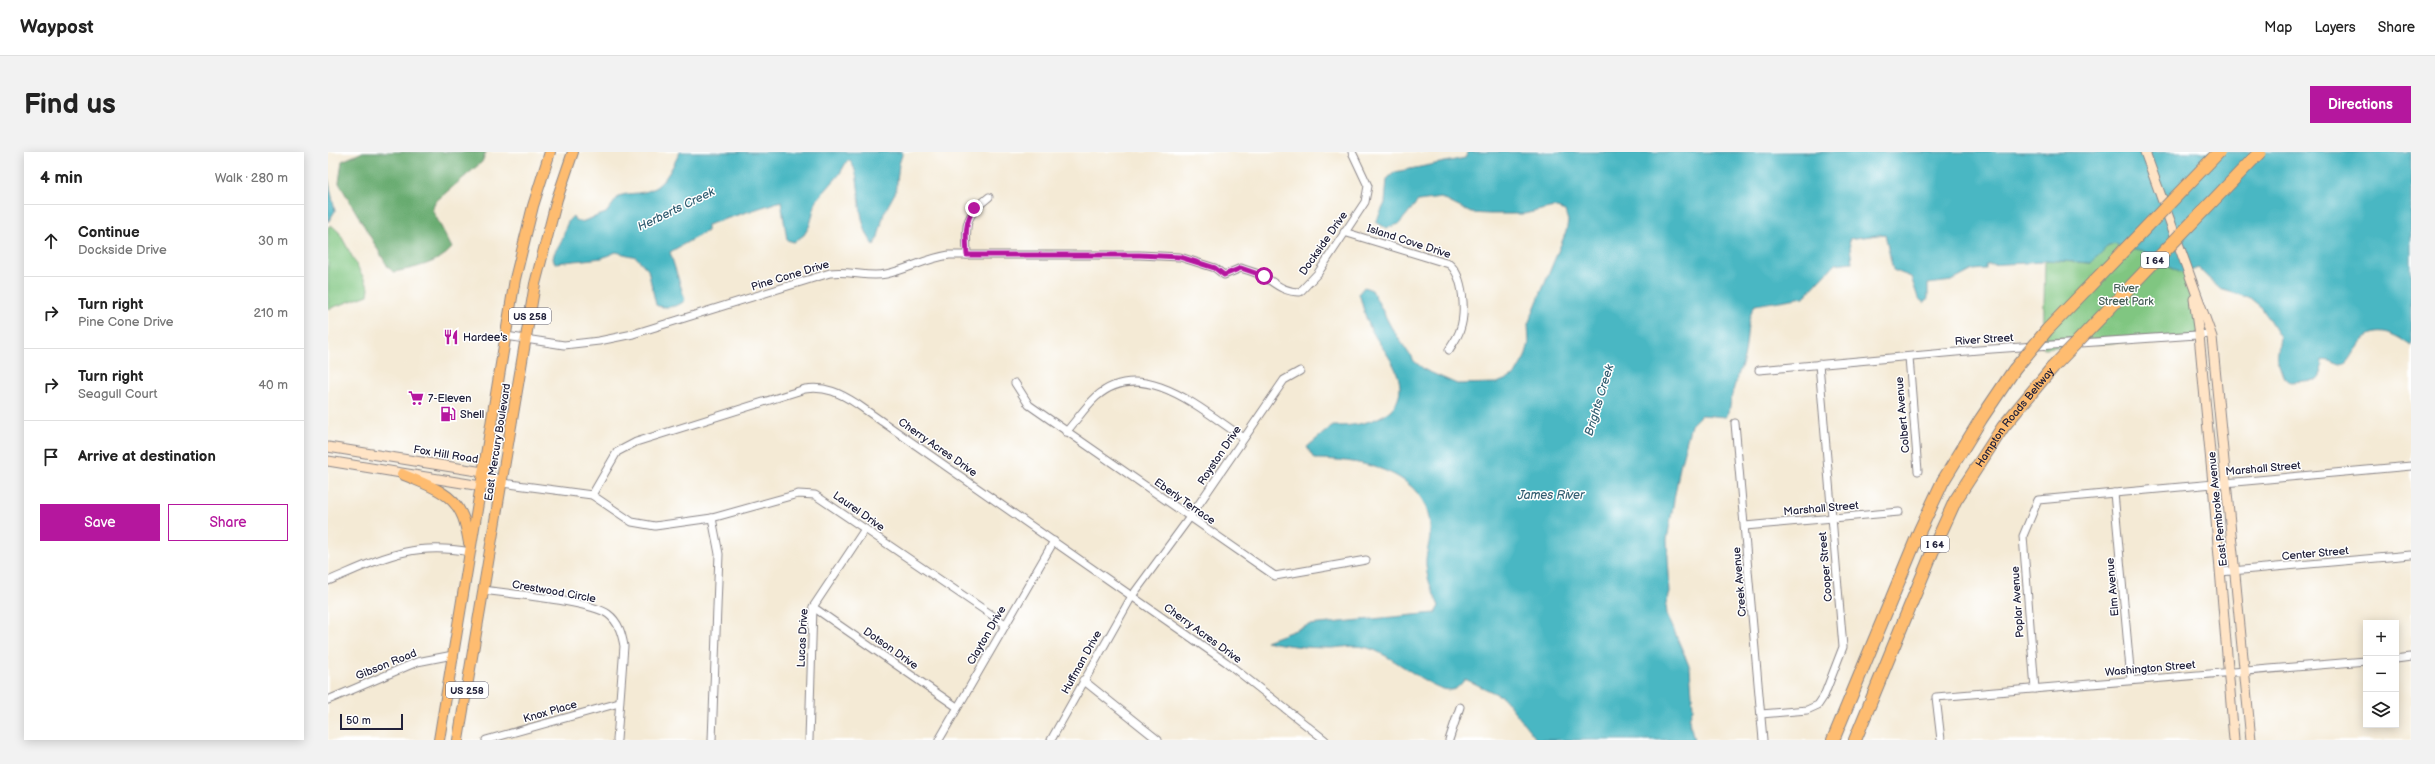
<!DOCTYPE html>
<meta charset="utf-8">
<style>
body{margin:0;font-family:"Balsamiq Sans",sans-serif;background:#f2f2f2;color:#222}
.controls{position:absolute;right:12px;bottom:12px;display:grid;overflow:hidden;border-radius:0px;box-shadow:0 2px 10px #0003}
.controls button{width:36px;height:36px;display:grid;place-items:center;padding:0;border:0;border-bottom:1px solid #e0e0e0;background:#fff;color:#222;font:20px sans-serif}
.scale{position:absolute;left:12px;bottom:10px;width:63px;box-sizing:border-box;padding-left:4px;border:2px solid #22223b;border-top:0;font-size:11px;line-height:14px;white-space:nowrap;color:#22223b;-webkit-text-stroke:3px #fff;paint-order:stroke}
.stop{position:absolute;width:12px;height:12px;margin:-9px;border:3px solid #b5179e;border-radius:50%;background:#fff}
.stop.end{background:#b5179e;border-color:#fff;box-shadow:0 1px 4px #0008}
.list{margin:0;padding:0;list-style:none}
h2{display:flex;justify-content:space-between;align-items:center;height:52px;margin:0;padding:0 16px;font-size:17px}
h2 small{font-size:13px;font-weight:400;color:#767676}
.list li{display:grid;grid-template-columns:26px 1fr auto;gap:12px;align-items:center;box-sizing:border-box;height:72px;padding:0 16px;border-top:1px solid #e0e0e0}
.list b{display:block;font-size:15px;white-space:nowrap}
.list p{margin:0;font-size:13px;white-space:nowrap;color:#767676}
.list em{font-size:13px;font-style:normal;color:#767676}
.actions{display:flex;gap:8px;padding:12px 16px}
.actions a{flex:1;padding:9px 0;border:1px solid #b5179e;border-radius:0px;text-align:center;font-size:14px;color:#b5179e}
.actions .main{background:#b5179e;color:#fff}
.icon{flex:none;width:22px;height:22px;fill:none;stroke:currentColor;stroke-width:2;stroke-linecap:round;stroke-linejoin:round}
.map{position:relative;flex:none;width:2083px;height:588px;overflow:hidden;border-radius:0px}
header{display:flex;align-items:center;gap:24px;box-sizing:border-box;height:56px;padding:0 20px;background:#fff;border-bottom:1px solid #e0e0e0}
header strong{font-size:19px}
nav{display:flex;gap:22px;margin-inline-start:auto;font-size:14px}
.intro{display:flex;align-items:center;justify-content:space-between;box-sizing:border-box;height:96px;padding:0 24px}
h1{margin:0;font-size:28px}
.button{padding:10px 18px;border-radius:0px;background:#b5179e;color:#fff;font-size:14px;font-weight:700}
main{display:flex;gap:24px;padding:0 24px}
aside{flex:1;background:#fff;border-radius:0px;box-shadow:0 2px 10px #0003}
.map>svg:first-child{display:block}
</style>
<header>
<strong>Waypost</strong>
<nav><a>Map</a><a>Layers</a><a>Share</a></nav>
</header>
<div class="intro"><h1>Find us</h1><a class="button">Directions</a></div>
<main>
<aside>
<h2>4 min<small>Walk · 280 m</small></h2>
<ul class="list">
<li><svg class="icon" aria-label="ahead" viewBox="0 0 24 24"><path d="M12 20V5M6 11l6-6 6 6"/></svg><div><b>Continue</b><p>Dockside Drive</p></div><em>30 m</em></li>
<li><svg class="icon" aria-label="right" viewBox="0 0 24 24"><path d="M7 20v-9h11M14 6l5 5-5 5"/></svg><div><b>Turn right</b><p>Pine Cone Drive</p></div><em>210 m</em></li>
<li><svg class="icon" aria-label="right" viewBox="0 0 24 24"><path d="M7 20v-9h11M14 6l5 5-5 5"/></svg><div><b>Turn right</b><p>Seagull Court</p></div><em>40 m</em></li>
<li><svg class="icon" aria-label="arrive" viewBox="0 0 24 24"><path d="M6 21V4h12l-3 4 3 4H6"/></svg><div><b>Arrive at destination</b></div></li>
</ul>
<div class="actions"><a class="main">Save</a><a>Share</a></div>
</aside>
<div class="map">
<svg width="2083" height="588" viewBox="0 0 2083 588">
<rect width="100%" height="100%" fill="#fff"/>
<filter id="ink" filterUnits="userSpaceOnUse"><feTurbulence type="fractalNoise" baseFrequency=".025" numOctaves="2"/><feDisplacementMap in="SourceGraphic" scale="8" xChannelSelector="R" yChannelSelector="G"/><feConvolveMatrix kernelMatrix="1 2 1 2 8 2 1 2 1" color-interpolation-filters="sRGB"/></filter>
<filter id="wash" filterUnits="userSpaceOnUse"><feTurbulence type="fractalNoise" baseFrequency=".012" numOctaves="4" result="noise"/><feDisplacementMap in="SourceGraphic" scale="16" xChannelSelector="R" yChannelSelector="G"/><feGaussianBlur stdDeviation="0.9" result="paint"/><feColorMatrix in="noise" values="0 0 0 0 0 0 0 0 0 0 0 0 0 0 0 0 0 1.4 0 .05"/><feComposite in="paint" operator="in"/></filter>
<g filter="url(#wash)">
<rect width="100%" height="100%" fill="#f4ead5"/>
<g fill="#80c681" stroke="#51745e">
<path d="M3 73 11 80 41 136 40 143 0 157V75Z"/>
<path d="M1786 92 1815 99 1850 120 1857 121 1867 155 1872 184 1715 196 1717 108 1763 111 1779 95Z"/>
</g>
<path fill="#68ab6f" stroke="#456655" d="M35 0H158L154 10 107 50 104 57 124 96C112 111 84 117 65 120L60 115 11 31 14 9Z"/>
<g fill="#49b7c3" stroke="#366c7f">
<path d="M352 0H575L571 12 568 39 556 61 550 85 546 93C525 69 536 25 522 9H519L511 23 488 49 482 73 476 83 466 90 459 88 453 49 379 73V79L342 100 357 148C352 155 335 157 328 153L320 118 308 105 288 100 274 106 227 111 225 107C227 95 230 98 233 90 237 81 237 70 245 64L247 68 253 70 278 61 291 44C298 41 308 42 316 40 336 36 343 17 352 0Z"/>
<path d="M1140 0H2083V194C2065 181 2045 172 2030 194 2025 200 2022 207 2017 212L2012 213 2002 209 1994 208 1993 225 1988 228 1962 230 1955 224 1949 207 1952 185 1934 156 1922 146 1892 137 1870 116 1857 121 1850 120 1822 102 1786 92 1779 95 1763 111 1717 108 1714 110 1658 113V117L1645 118 1624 129 1600 132V146L1596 151 1590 146 1583 125 1565 118 1557 82 1521 87 1524 110 1507 112 1476 145 1427 153C1416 171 1421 194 1414 213 1407 230 1404 240 1401 260L1398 265 1373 263 1363 273 1352 314 1339 388 1342 441 1338 452 1339 462 1362 516 1365 556 1361 567 1366 588H1209L1175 545 1137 527C1133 532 1130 537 1123 538 1104 539 1065 504 1043 497 1030 492 1018 495 1004 496 981 496 960 494 938 489L981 473 1107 461 1111 454C1104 439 1097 423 1098 407 1099 397 1103 387 1102 376 1100 319 1032 307 986 307L979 295 1004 274C1040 275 1089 261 1066 214 1059 200 1047 187 1041 173 1036 162 1034 151 1031 141L1036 135 1044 138 1063 175 1086 209 1097 218 1129 232 1169 231 1186 224 1197 205 1201 191 1200 172 1238 80 1240 69 1237 59 1226 55 1196 62H1160L1143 61 1113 46 1090 49 1071 72 1058 76 1048 70 1057 51 1059 27 1067 20 1137 6Z"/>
<path d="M0 26 7 59 0 70Z"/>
</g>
</g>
<g filter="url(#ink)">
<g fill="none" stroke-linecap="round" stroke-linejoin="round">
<defs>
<g id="street">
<path d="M1016 80 1121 112C1136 124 1138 161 1132 178 1130 185 1125 191 1121 198"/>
<path d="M639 103C638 73 635 65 661 45"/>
<path d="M178 184 236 193 271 189 305 182 502 121C521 118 540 126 558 122 581 117 596 107 621 103H812L852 105 887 116 896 123 913 116C921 119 930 121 937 125 949 133 956 140 972 140L990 121 1037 50 1040 34 1024 0"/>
<path d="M1581 205 1590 319"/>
<path d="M1431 218 1650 198 1883 182"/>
<path d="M687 231 701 253 947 424 1038 408"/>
<path d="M1407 271 1435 588"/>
<path d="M738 280C748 269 757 255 768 245 815 203 876 260 916 286"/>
<path d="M174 331 264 343 304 370 327 374 384 366 470 342 487 343 677 472"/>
<path d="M1786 341 1803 528"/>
<path d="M264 343 289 300 308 290 477 237C498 234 512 241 529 252L898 510 997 588"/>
<path d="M384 366 391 402 384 588"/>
<path d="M1417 374 1571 360"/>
<path d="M1892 420 2083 403"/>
<path d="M0 429C53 407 83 389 142 400"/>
<path d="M156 438C182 442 262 449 280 462 291 470 294 483 296 494L289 588"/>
<path d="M485 455 629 555"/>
<path d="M2068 507 2083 505"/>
<path d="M755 528 830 588"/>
<path d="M1707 537 1695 384 1710 348 2083 314"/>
<path d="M0 548 89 510 125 503"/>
<path d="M1433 562 1479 558 1490 553 1496 544 1515 495 1491 212"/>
<path d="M158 588 291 551"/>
<path d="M481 588 485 455 537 377"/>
<path d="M611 588 726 389"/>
<path d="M723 588 804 444 862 365 956 228 972 219"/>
<path d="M1121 588 1132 555"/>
<path d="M1613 588 1608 545 2038 509"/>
</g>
<g id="secondary">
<path d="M1817 0 1884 185 1923 588"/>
<path d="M1866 147 1871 183 1885 332 1906 588"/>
<path d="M0 295 155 320 174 331"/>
<path d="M0 309 153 334 174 331"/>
</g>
<g id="primary">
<path d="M74 322C94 331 123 339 133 361 138 370 139 381 141 391"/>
<path d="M111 588 187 127 205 54 222 0"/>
<path d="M130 588 207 132 229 47 245 0"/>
</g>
<g id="highway">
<path d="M1505 588 1592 378 1615 329 1653 267 1686 218"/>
<path id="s1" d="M1527 588 1608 391 1627 349 1675 275 1724 216"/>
</g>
</defs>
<use href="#street" stroke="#8b8688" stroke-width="9"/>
<use href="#secondary" stroke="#8b8688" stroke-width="11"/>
<use href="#primary" stroke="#8b8688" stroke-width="12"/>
<use href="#highway" stroke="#8b8688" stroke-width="14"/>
<use href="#street" stroke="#fff" stroke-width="7"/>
<use href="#secondary" stroke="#ffe4c6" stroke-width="9"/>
<use href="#primary" stroke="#febc70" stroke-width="10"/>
<use href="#highway" stroke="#febc70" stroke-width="12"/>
<defs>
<g id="highway-bridge">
<path d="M1724 216 1932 0"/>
<path d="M1686 218 1719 178 1891 0"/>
</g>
</defs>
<use href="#highway-bridge" stroke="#8b8688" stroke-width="14" stroke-linecap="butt"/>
<use href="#highway-bridge" stroke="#febc70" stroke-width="12"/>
</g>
</g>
<g fill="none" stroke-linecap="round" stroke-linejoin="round" filter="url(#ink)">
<path stroke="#b5179e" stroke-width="5" d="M646 56C636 71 638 86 639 103H812L852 105 887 116 896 123 913 116 936 124"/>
</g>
<defs>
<symbol id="restaurant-bare" viewBox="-9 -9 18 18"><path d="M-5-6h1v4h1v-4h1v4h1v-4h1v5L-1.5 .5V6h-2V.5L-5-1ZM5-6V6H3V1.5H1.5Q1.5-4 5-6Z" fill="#b5179e" stroke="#fff" stroke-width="2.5" paint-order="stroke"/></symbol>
<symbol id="supermarket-bare" viewBox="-9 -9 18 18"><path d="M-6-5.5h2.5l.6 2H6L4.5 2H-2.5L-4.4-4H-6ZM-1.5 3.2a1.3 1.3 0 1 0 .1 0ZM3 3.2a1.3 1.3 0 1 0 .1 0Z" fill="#b5179e" stroke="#fff" stroke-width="2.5" paint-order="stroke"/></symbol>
<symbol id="fuel-bare" viewBox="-9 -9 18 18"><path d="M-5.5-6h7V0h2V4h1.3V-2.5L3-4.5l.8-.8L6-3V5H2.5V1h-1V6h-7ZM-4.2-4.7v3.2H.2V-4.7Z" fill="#b5179e" stroke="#fff" stroke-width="2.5" paint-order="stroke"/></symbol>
</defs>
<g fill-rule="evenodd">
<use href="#restaurant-bare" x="112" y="174" width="22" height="22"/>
<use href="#supermarket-bare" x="77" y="235" width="22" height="22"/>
<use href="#fuel-bare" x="109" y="251" width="22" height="22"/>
</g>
<g text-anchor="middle" stroke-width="3" stroke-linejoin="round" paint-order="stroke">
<g fill="#fff" stroke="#646476" stroke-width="1">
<rect x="1813" y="100" width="28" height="16" rx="3"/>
<rect x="181" y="156" width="42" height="16" rx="3"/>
<rect x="1593" y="384" width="28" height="16" rx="3"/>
<rect x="118" y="530" width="42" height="16" rx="3"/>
</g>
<g font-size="10" font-weight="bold" fill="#22223b">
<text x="1827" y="112">I 64</text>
<text x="202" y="168">US 258</text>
<text x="1607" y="396">I 64</text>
<text x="139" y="542">US 258</text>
</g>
<g font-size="11" fill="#22223b" stroke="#fff">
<text transform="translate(1081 89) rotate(18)" y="4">Island Cove Drive</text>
<text transform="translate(995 91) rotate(-55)" y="4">Dockside Drive</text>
<text transform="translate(462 123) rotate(-17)" y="4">Pine Cone Drive</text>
<text transform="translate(1656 187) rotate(-4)" y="4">River Street</text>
<text transform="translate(1574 263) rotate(-95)" y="4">Colbert Avenue</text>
<text dy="4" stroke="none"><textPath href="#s1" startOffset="362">Hampton Roads Beltway</textPath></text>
<text transform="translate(169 290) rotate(-81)" y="4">East Mercury Boulevard</text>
<text transform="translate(610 295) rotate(35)" y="4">Cherry Acres Drive</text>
<text transform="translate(118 302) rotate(9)" y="4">Fox Hill Road</text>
<text transform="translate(891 303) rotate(-56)" y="4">Royston Drive</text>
<text transform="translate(1935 316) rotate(-5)" y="4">Marshall Street</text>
<text transform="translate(857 349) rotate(35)" y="4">Eberly Terrace</text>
<text transform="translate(1493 356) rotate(-5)" y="4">Marshall Street</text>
<text transform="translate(1889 357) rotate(-96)" y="4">East Pembroke Avenue</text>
<text transform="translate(531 359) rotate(35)" y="4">Laurel Drive</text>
<text transform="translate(1987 401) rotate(-5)" y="4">Center Street</text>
<text transform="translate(1497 415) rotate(-95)" y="4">Cooper Street</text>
<text transform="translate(1411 430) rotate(-95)" y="4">Creek Avenue</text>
<text transform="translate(1784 435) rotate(-95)" y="4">Elm Avenue</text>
<text transform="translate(226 439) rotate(10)" y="4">Crestwood Circle</text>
<text transform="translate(1689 450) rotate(-94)" y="4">Poplar Avenue</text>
<text transform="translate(875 481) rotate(36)" y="4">Cherry Acres Drive</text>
<text transform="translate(658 483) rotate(-60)" y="4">Clayton Drive</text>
<text transform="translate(474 486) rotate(-87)" y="4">Lucas Drive</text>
<text transform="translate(563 496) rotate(35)" y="4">Dotson Drive</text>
<text transform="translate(753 510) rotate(-61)" y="4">Huffman Drive</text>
<text transform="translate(58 512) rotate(-22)" y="4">Gibson Road</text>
<text transform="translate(1822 516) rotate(-5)" y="4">Washington Street</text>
<text transform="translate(222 559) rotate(-16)" y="4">Knox Place</text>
</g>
<g font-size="11" fill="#435b54" stroke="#fff">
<text x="1798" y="140">River<tspan x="1798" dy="13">Street Park</tspan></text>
</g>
<g font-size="11" fill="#22223b" stroke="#fff" text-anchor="start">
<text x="135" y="189">Hardee's</text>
<text x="100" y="250">7-Eleven</text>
<text x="132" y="266">Shell</text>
</g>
<g font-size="12" font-style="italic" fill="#325e71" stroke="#fff">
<text transform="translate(348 57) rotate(-26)" y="4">Herberts Creek</text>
<text transform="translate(1271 248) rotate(-73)" y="4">Brights Creek</text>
<text x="1223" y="347">James River</text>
</g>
</g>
</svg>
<div class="controls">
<button>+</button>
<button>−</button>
<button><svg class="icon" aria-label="layers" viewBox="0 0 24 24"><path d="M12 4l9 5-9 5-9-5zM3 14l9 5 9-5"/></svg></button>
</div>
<div class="scale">50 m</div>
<div class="stop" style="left:936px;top:124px"></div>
<div class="stop end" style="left:646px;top:56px"></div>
</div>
</main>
